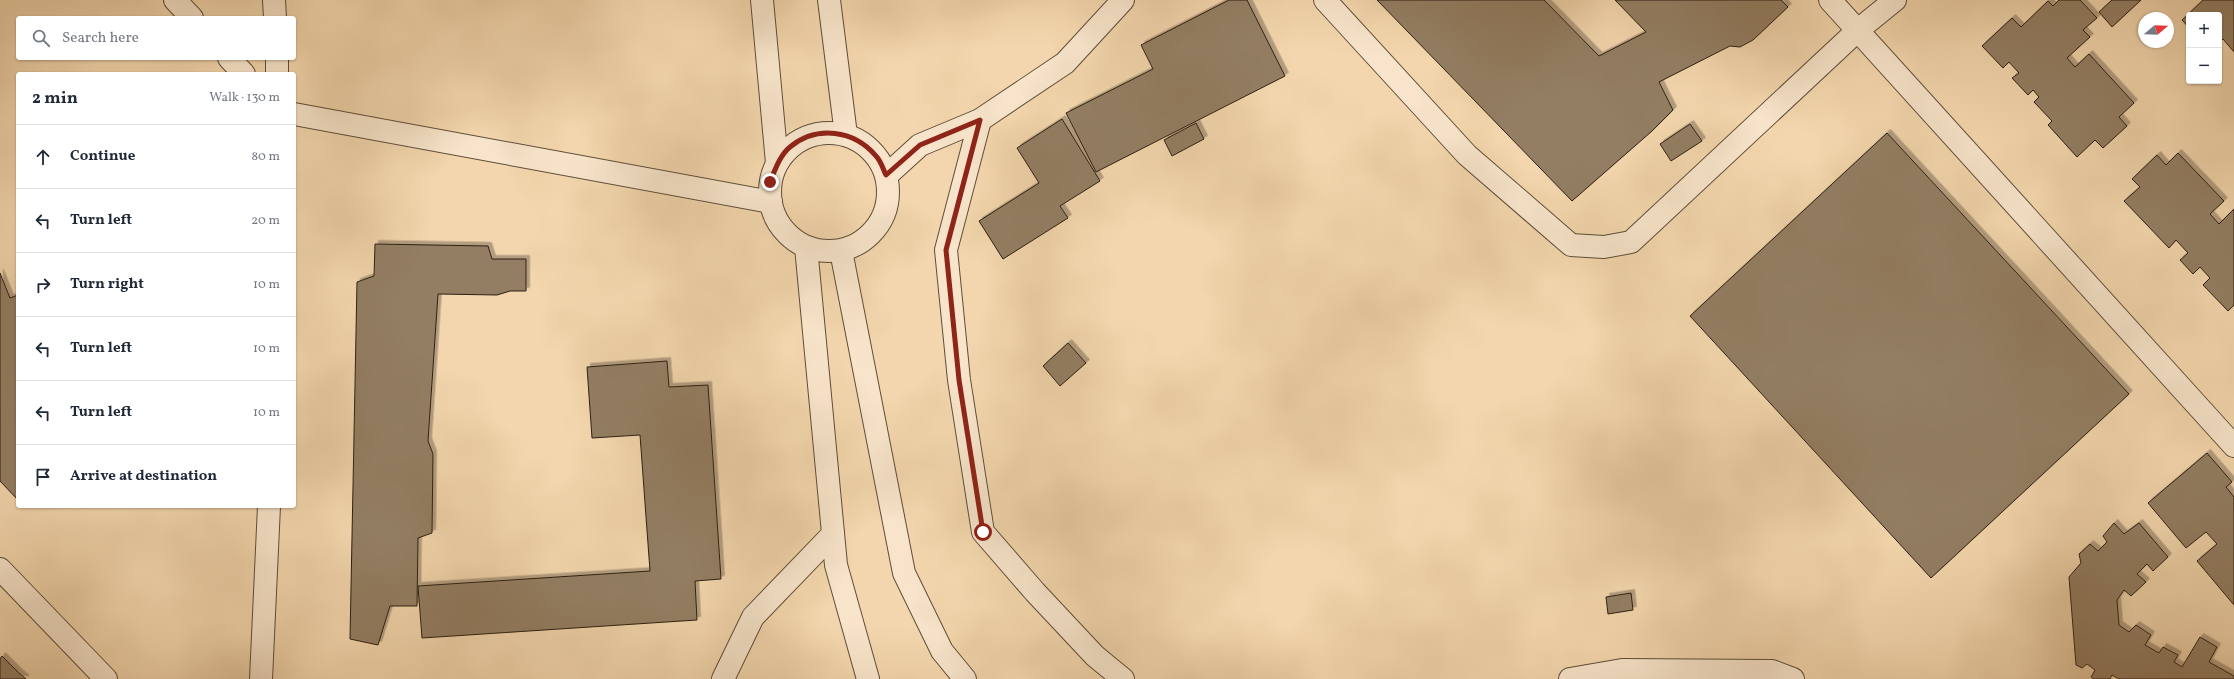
<!DOCTYPE html>
<meta charset="utf-8">
<style>
body{margin:0;font-family:Vollkorn,serif;background:#f6f6f7;color:#1f2937}
.controls{position:absolute;right:12px;top:12px;display:grid;overflow:hidden;border-radius:4px;box-shadow:0 1px 3px #0004}
.controls button{width:36px;height:36px;display:grid;place-items:center;padding:0;border:0;border-bottom:1px solid #e0e1e3;background:#fff;color:#1f2937;font:20px sans-serif}
.compass{position:absolute;left:2138px;top:12px;width:36px;height:36px;border-radius:50%;background:#fff;box-shadow:0 1px 3px #0004;rotate:71deg}
.stop{position:absolute;width:12px;height:12px;margin:-9px;border:3px solid #8f2418;border-radius:50%;background:#fff}
.stop.end{background:#8f2418;border-color:#fff;box-shadow:0 1px 4px #0008}
.list{margin:0;padding:0;list-style:none}
h2{display:flex;justify-content:space-between;align-items:center;height:52px;margin:0;padding:0 16px;font-size:17px}
h2 small{font-size:13px;font-weight:400;color:#747a83}
.list li{display:grid;grid-template-columns:26px 1fr auto;gap:12px;align-items:center;box-sizing:border-box;height:64px;padding:0 16px;border-top:1px solid #e0e1e3}
.list b{display:block;font-size:15px;white-space:nowrap}
.list em{font-size:13px;font-style:normal;color:#747a83}
.icon{flex:none;width:22px;height:22px;fill:none;stroke:currentColor;stroke-width:2;stroke-linecap:round;stroke-linejoin:round}
.map{position:relative;flex:none;width:2234px;height:679px;overflow:hidden}
.search{position:absolute;background:#fff;box-shadow:0 1px 3px #0004;left:16px;top:16px;width:280px;height:44px;display:flex;align-items:center;gap:10px;box-sizing:border-box;padding:0 14px;border-radius:4px;color:#747a83;font-size:15px}
.panel{position:absolute;background:#fff;box-shadow:0 1px 3px #0004;left:16px;top:72px;width:280px;height:436px;border-radius:4px}
.map>svg:first-child{display:block}
</style>
<div class="map">
<svg width="2234" height="679" viewBox="0 0 2234 679">
<defs>
<filter id="shadow"><feDropShadow dx="3.5" dy="-3.5" stdDeviation="0" flood-color="#0004"/></filter>
</defs>
<rect width="100%" height="100%" fill="#f3d6ad"/>
<filter id="stains"><feTurbulence type="fractalNoise" baseFrequency=".005" numOctaves="4"/><feColorMatrix values="0 0 0 0 .2 0 0 0 0 .09 0 0 0 0 .02 0 0 0 .5 -.17"/></filter>
<radialGradient id="worn" r=".72"><stop offset=".6" stop-color="#630" stop-opacity="0"/><stop offset="1" stop-color="#630" stop-opacity=".3"/></radialGradient>
<g fill="#937e63" stroke="#2c1f12" filter="url(#shadow)">
<path d="M1229 0H1247L1285 76 1096 172 1066 113 1153 69 1141 45Z"/>
<path d="M1377 0H1544L1599 56 1646 32 1615 0H1781L1788 7 1753 40 1740 47 1730 46 1659 82 1673 110 1652 131 1572 201Z"/>
<path d="M2059 0H2080L2097 18 2083 30 2090 37 2067 58 2075 67 2089 54 2134 103 2119 117 2127 126 2103 148 2095 140 2077 157 2048 125 2052 121 2034 102 2039 97 2033 90 2028 95 2012 78 2019 73 2009 62 2003 68 1982 46 2012 18 2021 27 2048 1 2053 6Z"/>
<path d="M2112 0H2141L2112 27 2099 12Z"/>
<path d="M2203 0H2234V52L2223 39 2219 43V15H2189V28L2182 20Z"/>
<path d="M1062 119 1100 181 1060 206 1068 218 1003 259 979 221 1039 183 1017 148Z"/>
<path d="M1196 123 1204 139 1172 156 1164 140Z"/>
<path d="M1690 124 1702 141 1671 161 1660 144Z"/>
<path d="M1887 133 2129 394 1931 578 1690 316Z"/>
<path d="M2178 153 2224 201 2210 214 2219 224 2234 209V305L2228 311 2203 285 2210 278 2200 267 2193 274 2180 260 2188 253 2176 240 2169 248 2124 201 2140 187 2132 179 2157 155 2166 165Z"/>
<path d="M375 244 488 246 492 259H526V291H510L497 295 438 294 428 441 433 454 432 533 418 538 417 606H390L378 645 350 639 357 282 374 276Z"/>
<path d="M0 273 10 298 18 295V500L0 481Z"/>
<path d="M1068 343 1086 363 1060 386 1043 366Z"/>
<path d="M667 361 669 387 708 385 721 579 695 581 697 620 422 638 418 586 650 571 640 435 592 438 587 367Z"/>
<path d="M2207 453 2232 482 2226 487 2234 497V605L2197 561 2217 544 2206 532 2186 548 2148 503Z"/>
<path d="M2114 523 2124 534 2139 523 2168 557 2153 571 2147 564 2137 574 2146 582 2131 596 2124 590 2117 600 2119 625 2129 632 2136 625 2151 635 2145 645 2159 653 2163 647 2178 655 2174 662 2182 667 2200 637 2217 647 2209 662 2234 676V679H2119L2112 675 2110 679H2094L2091 677 2095 670 2087 664 2082 668 2076 665 2069 577 2081 563 2079 554 2090 544 2098 551 2107 542 2103 536Z"/>
<path d="M1631 593 1633 610 1608 614 1606 597Z"/>
<path d="M2 656 18 672 26 679H0V659Z"/>
</g>
<g fill="none" stroke-linecap="round" stroke-linejoin="round">
<defs>
<g id="minor">
<path d="M175 0 192 18"/>
<path d="M274 0 275 18"/>
<path d="M762 0 777 163"/>
<path d="M829 0 846 135"/>
<path d="M1325 0 1467 155 1571 245 1604 247 1631 242 1858 30 1895 0"/>
<path d="M1830 0 2234 446"/>
<path d="M229 58 244 74"/>
<path d="M277 58V74"/>
<path d="M294 114 771 202"/>
<path d="M980 120 946 250 959 380 983 532 1035 592 1095 656 1123 679"/>
<circle cx="829" cy="192" r="59"/>
<path d="M887 175 920 145 980 120 1065 63 1123 0"/>
<path d="M806 247 836 565 868 679"/>
<path d="M841 251 904 573 942 651 965 679"/>
<path d="M0 569 106 679"/>
<path d="M261 679 269 506"/>
<path d="M723 679 753 617 833 534"/>
<path d="M1570 679 1622 670 1772 671 1793 679"/>
</g>
</defs>
<use href="#minor" stroke="#5e4d39" stroke-width="24"/>
<use href="#minor" stroke="#f7e4ca" stroke-width="22"/>
</g>
<g fill="none" stroke-linecap="round" stroke-linejoin="round">
<path stroke="#8f2418" stroke-width="5" d="M770 182C775 170 780 155 790 147 817 125 854 130 876 156 881 161 883 169 886 175L920 145 980 120 946 250 959 380 983 532"/>
</g>
<rect width="100%" height="100%" filter="url(#stains)"/>
<rect width="100%" height="100%" fill="url(#worn)"/>
</svg>
<div class="controls">
<button>+</button>
<button>−</button>
</div>
<svg class="compass" viewBox="-18 -18 36 36"><path d="M0-13l5 13h-10z" fill="#e53935"/><path d="M0 13l5-13h-10z" fill="#747a83"/></svg>
<div class="stop" style="left:983px;top:532px"></div>
<div class="stop end" style="left:770px;top:182px"></div>
<div class="search"><svg class="icon" aria-label="search" viewBox="0 0 24 24"><circle cx="10" cy="10" r="6"/><path d="M15 15l6 6"/></svg>Search here</div>
<section class="panel">
<h2>2 min<small>Walk · 130 m</small></h2>
<ul class="list">
<li><svg class="icon" aria-label="ahead" viewBox="0 0 24 24"><path d="M12 20V5M6 11l6-6 6 6"/></svg><div><b>Continue</b></div><em>80 m</em></li>
<li><svg class="icon" aria-label="left" viewBox="0 0 24 24"><path d="M17 20v-9H6M10 6l-5 5 5 5"/></svg><div><b>Turn left</b></div><em>20 m</em></li>
<li><svg class="icon" aria-label="right" viewBox="0 0 24 24"><path d="M7 20v-9h11M14 6l5 5-5 5"/></svg><div><b>Turn right</b></div><em>10 m</em></li>
<li><svg class="icon" aria-label="left" viewBox="0 0 24 24"><path d="M17 20v-9H6M10 6l-5 5 5 5"/></svg><div><b>Turn left</b></div><em>10 m</em></li>
<li><svg class="icon" aria-label="left" viewBox="0 0 24 24"><path d="M17 20v-9H6M10 6l-5 5 5 5"/></svg><div><b>Turn left</b></div><em>10 m</em></li>
<li><svg class="icon" aria-label="arrive" viewBox="0 0 24 24"><path d="M6 21V4h12l-3 4 3 4H6"/></svg><div><b>Arrive at destination</b></div></li>
</ul>
</section>
</div>
